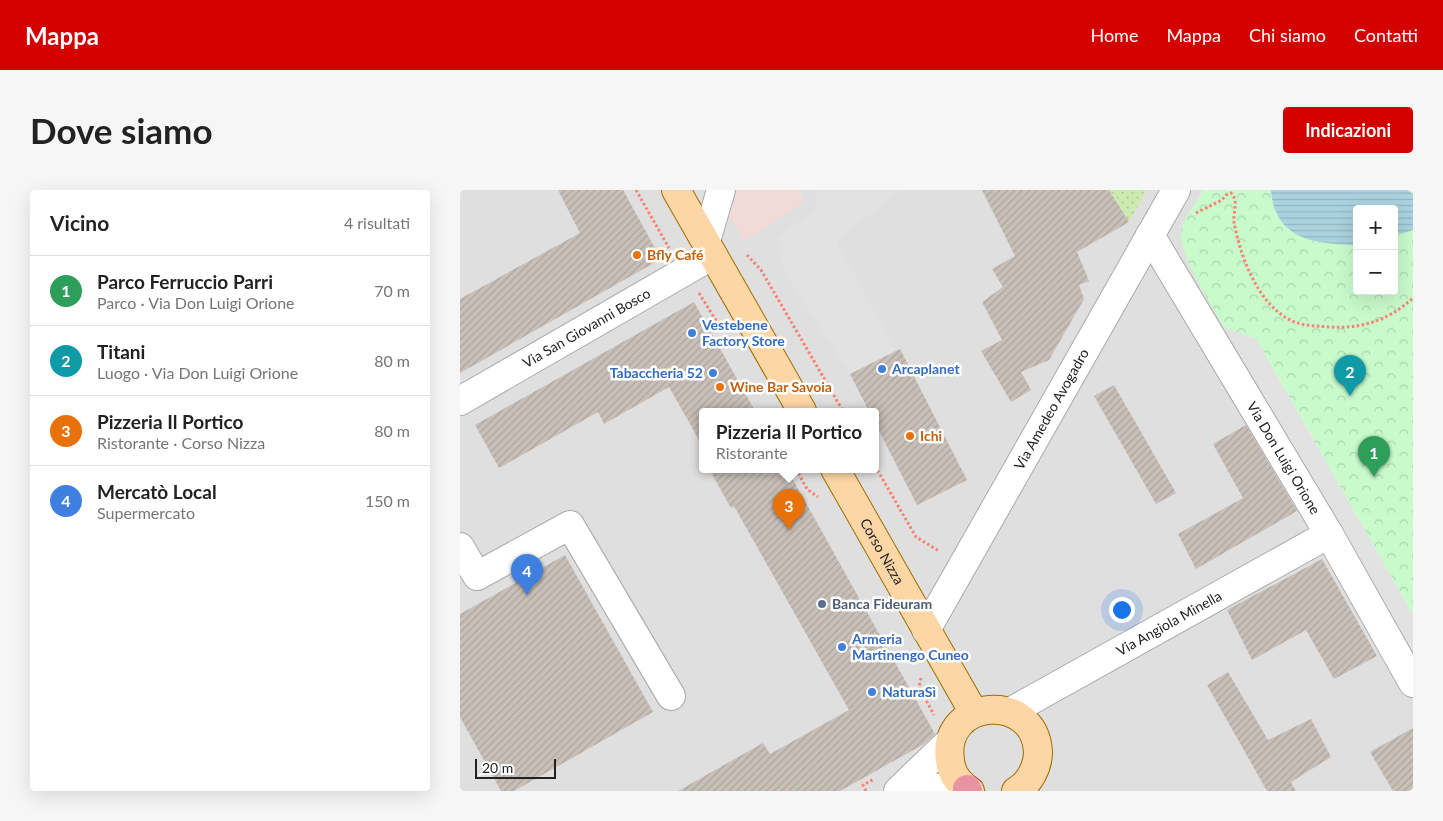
<!DOCTYPE html>
<html lang="it">
<meta charset="utf-8">
<style>
body{margin:0;font-family:Lato,sans-serif;background:#f6f6f6;color:#222}
.controls{position:absolute;right:15px;top:15px;display:grid;overflow:hidden;border-radius:5px;box-shadow:0 5px 20px #0002}
.controls button{width:45px;height:45px;display:grid;place-items:center;padding:0;border:0;border-bottom:1px solid #e0e0e0;background:#fff;color:#222;font:25px sans-serif}
.scale{position:absolute;left:15px;bottom:12px;width:81px;box-sizing:border-box;padding-left:5px;border:2px solid #222;border-top:0;font-size:14px;line-height:18px;white-space:nowrap;color:#222;-webkit-text-stroke:4px #fff;paint-order:stroke}
.you{position:absolute;left:661px;top:419px;width:18px;height:18px;margin:-12px;border:4px solid #fff;border-radius:50%;background:#1a73e8;box-shadow:0 0 0 8px #1a73e833}
.badge{display:grid;place-items:center;width:32px;height:32px;border-radius:50%;background:#d40000;color:#fff;font-size:16px;font-weight:700}
.pin{position:absolute;translate:-50% -41px;filter:drop-shadow(0 1px 2px #0008)}
.pin::after{content:'';position:absolute;top:26px;width:18px;height:15px;background:inherit;clip-path:polygon(0 0,100% 0,50% 100%)}
.popup{position:absolute;left:239px;top:218px;width:180px;height:65px;box-sizing:border-box;display:grid;place-content:center;border-radius:5px;background:#fff;filter:drop-shadow(0 1px 4px #0005);font-size:16px;white-space:nowrap;color:#767676}
.popup b{font-size:19px;color:#222}
.popup::after{content:'';position:absolute;left:50%;top:100%;margin-left:-10px;border:10px solid transparent;border-top-color:#fff}
.list{margin:0;padding:0;list-style:none}
h2{display:flex;justify-content:space-between;align-items:center;height:65px;margin:0;padding:0 20px;font-size:21px}
h2 small{font-size:16px;font-weight:400;color:#767676}
.list li{display:grid;grid-template-columns:32px 1fr auto;gap:15px;align-items:center;box-sizing:border-box;height:70px;padding:0 20px;border-top:1px solid #e0e0e0}
.list b{display:block;font-size:19px;white-space:nowrap}
.list p{margin:0;font-size:16px;white-space:nowrap;color:#767676}
.list em{font-size:16px;font-style:normal;color:#767676}
.map{position:relative;flex:none;width:953px;height:601px;overflow:hidden;border-radius:5px}
header{display:flex;align-items:center;gap:30px;box-sizing:border-box;height:70px;padding:0 25px;background:#d40000;color:#fff}
header strong{font-size:24px}
nav{display:flex;gap:28px;margin-inline-start:auto;font-size:18px}
.intro{display:flex;align-items:center;justify-content:space-between;box-sizing:border-box;height:120px;padding:0 30px}
h1{margin:0;font-size:35px}
.button{padding:12px 22px;border-radius:5px;background:#d40000;color:#fff;font-size:18px;font-weight:700}
main{display:flex;gap:30px;padding:0 30px}
aside{flex:1;background:#fff;border-radius:5px;box-shadow:0 5px 20px #0002}
.map>svg:first-child{display:block}
</style>
<header>
<strong>Mappa</strong>
<nav><a>Home</a><a>Mappa</a><a>Chi siamo</a><a>Contatti</a></nav>
</header>
<div class="intro"><h1>Dove siamo</h1><a class="button">Indicazioni</a></div>
<main>
<aside>
<h2>Vicino<small>4 risultati</small></h2>
<ul class="list">
<li><span class="badge" style="background:#2e9e5b">1</span><div><b>Parco Ferruccio Parri</b><p>Parco · Via Don Luigi Orione</p></div><em>70 m</em></li>
<li><span class="badge" style="background:#0f9aa8">2</span><div><b>Titani</b><p>Luogo · Via Don Luigi Orione</p></div><em>80 m</em></li>
<li><span class="badge" style="background:#e8710a">3</span><div><b>Pizzeria Il Portico</b><p>Ristorante · Corso Nizza</p></div><em>80 m</em></li>
<li><span class="badge" style="background:#3f7fe0">4</span><div><b>Mercatò Local</b><p>Supermercato</p></div><em>150 m</em></li>
</ul>
</aside>
<div class="map">
<svg width="953" height="601" viewBox="0 0 953 601">
<defs>
<pattern id="grass-dots" width="8" height="8" patternUnits="userSpaceOnUse" patternTransform="scale(1.25)"><rect width="8" height="8" fill="#cdebb0"/><path d="M2 2h.1M6 6h.1" fill="none" stroke="#b0c997" stroke-width="1.8" stroke-linecap="round"/></pattern>
<pattern id="park-crowns" width="20" height="18" patternUnits="userSpaceOnUse" patternTransform="scale(1.25)"><rect width="20" height="18" fill="#c8facc"/><path d="M2 6a3 3 0 1 1 6 0M12 15a3 3 0 1 1 6 0" fill="none" stroke="#acd6af"/></pattern>
<pattern id="water-rules" width="6" height="5" patternUnits="userSpaceOnUse" patternTransform="scale(1.25)"><rect width="6" height="5" fill="#aad3df"/><path d="M0 2.5h6" fill="none" stroke="#92b5bf"/></pattern>
<pattern id="building-hatch" width="6" height="6" patternUnits="userSpaceOnUse" patternTransform="scale(1.25)"><rect width="6" height="6" fill="#c7bfb8"/><path d="M-1 1l2-2M0 6l6-6M5 7l2-2" fill="none" stroke="#aba49e"/></pattern>
</defs>
<rect width="100%" height="100%" fill="#f2efe9"/>
<path fill="#e0dfdf" fill-rule="evenodd" d="M0 0H255L343 13 339 0H649L669 31 687 0H743L721 41 953 425V601H0ZM243 221H415V279H243Z"/>
<path fill="#f2dad9" d="M255 0H339L343 13 284 51Z"/>
<path fill="url(#grass-dots)" d="M649 0H687L669 32Z"/>
<path fill="url(#park-crowns)" fill-rule="evenodd" d="M743 0H953V425L796 149 764 137C753 118 717 62 721 42 724 27 736 13 743 0ZM897 19H934V101H897Z"/>
<g fill="#e2e2e2">
<path d="M356 0H440L377 51 436 161 390 184 325 84 318 47 357 18Z"/>
<path d="M764 137 796 149 953 425V470Z"/>
</g>
<path fill="url(#water-rules)" d="M811 0H947L953 4V40L934 46V19H897V55C855 54 815 50 811 0Z"/>
<g fill="url(#building-hatch)">
<path d="M98 0H163L201 69 0 183V109L120 43Z"/>
<path d="M522 0H649L669 32 617 62 629 91 619 95 624 109 589 170 561 182 571 200 551 212 521 161 542 150 522 112 543 97 532 79 555 66Z"/>
<path d="M234 112 295 221H243V257L209 197 144 234 138 222 39 278 15 235Z"/>
<path d="M440 159 507 290 457 315 415 233V221H409L390 184Z"/>
<path d="M654 195 716 303 696 314 634 206Z"/>
<path d="M786 235 837 321 736 379 718 344 783 308 753 254Z"/>
<path d="M249 279H327L475 544 464 554 380 601H218L303 553 310 564 389 520 274 316 271 318Z"/>
<path d="M105 365 193 522 54 601H41L0 527V424Z"/>
<path d="M862 369 917 466 874 489 846 440 792 470 767 420Z"/>
<path d="M768 482 808 550 851 529 871 567 831 592 836 601H807L747 495Z"/>
<path d="M953 538V601H933L910 562Z"/>
</g>
<g fill="none" stroke-linecap="round" stroke-linejoin="round">
<defs>
<g id="minor">
<path id="s1" d="M690 45 869 344 953 493"/>
<path d="M246 51 261 0"/>
<path id="s2" d="M0 211 253 65"/>
<path d="M0 357 17 386 110 335 211 506"/>
<path id="s3" d="M466 440 716 0"/>
<path id="s4" d="M550 522 869 344"/>
<path d="M438 601 490 551"/>
<path d="M458 601 501 594"/>
</g>
<g id="major">
<path d="M216 0 342 221"/>
<path id="s5" d="M375 279 514 523"/>
<path d="M510 601C499 594 491 583 490 570 481 508 575 501 578 562 578 577 569 594 556 601"/>
</g>
<path id="highway" d="M507 599 508 601"/>
</defs>
<use href="#minor" stroke="#a9a9a9" stroke-width="30"/>
<use href="#major" stroke="#a06b00" stroke-width="30"/>
<use href="#highway" stroke="#dc2a67" stroke-width="30"/>
<g stroke="#fa8072" stroke-width="3" stroke-dasharray="2.5 2.5" stroke-linecap="butt">
<path d="M176 0 209 58"/>
<path d="M736 23 762 10 766 5 771 3C779 11 773 22 774 32 780 66 798 115 832 131 843 136 857 136 870 137 902 139 929 130 953 108"/>
<path d="M287 65 301 80 383 221"/>
<path d="M239 103 262 140"/>
<path d="M415 276 456 347 479 361"/>
<path d="M336 279 347 299 358 307"/>
<path d="M461 488 459 497 474 525"/>
<path d="M406 601 403 595 414 589"/>
</g>
<use href="#minor" stroke="#fff" stroke-width="28"/>
<use href="#major" stroke="#fcd6a4" stroke-width="28"/>
<use href="#highway" stroke="#e892a2" stroke-width="28"/>
</g>
<g fill="#e8710a" stroke="#fff" stroke-width="2">
<circle cx="177" cy="65" r="5"/>
<circle cx="260" cy="197" r="5"/>
<circle cx="450" cy="246" r="5"/>
</g>
<g fill="#3f7fe0" stroke="#fff" stroke-width="2">
<circle cx="232" cy="143" r="5"/>
<circle cx="422" cy="179" r="5"/>
<circle cx="253" cy="183" r="5"/>
<circle cx="382" cy="457" r="5"/>
<circle cx="412" cy="502" r="5"/>
</g>
<circle fill="#5c6f8a" stroke="#fff" stroke-width="2" cx="362" cy="414" r="5"/>
<g text-anchor="middle" stroke-width="5" stroke-linejoin="round" paint-order="stroke">
<g font-size="14" font-weight="bold" fill="#c56008" stroke="#fff" text-anchor="start">
<text x="187" y="70">Bfly Café</text>
<text x="270" y="202">Wine Bar Savoia</text>
<text x="460" y="251">Ichi</text>
</g>
<g font-size="14" font-weight="bold" fill="#366cbe" stroke="#fff" text-anchor="start">
<text x="242" y="140">Vestebene<tspan x="242" dy="16">Factory Store</tspan></text>
<text x="432" y="184">Arcaplanet</text>
<text x="243" y="188" text-anchor="end">Tabaccheria 52</text>
<text x="392" y="454">Armeria<tspan x="392" dy="16">Martinengo Cuneo</tspan></text>
<text x="422" y="507">NaturaSì</text>
</g>
<g font-size="14" fill="#222" stroke="#fff">
<text dy="5" stroke="none"><textPath href="#s2" startOffset="146">Via San Giovanni Bosco</textPath></text>
<text dy="5" stroke="none"><textPath href="#s3" startOffset="254">Via Amedeo Avogadro</textPath></text>
<text dy="5" stroke="none"><textPath href="#s1" startOffset="260">Via Don Luigi Orione</textPath></text>
<text dy="5" stroke="none"><textPath href="#s5" startOffset="95">Corso Nizza</textPath></text>
<text dy="5" stroke="none"><textPath href="#s4" startOffset="182">Via Angiola Minella</textPath></text>
</g>
<g font-size="14" font-weight="bold" fill="#4e5e75" stroke="#fff" text-anchor="start">
<text x="372" y="419">Banca Fideuram</text>
</g>
</g>
</svg>
<div class="controls">
<button>+</button>
<button>−</button>
</div>
<div class="scale">20 m</div>
<div class="you"></div>
<div class="pin badge" style="left:914px;top:287px;background:#2e9e5b">1</div>
<div class="pin badge" style="left:890px;top:206px;background:#0f9aa8">2</div>
<div class="pin badge" style="left:329px;top:340px;background:#e8710a">3</div>
<div class="popup"><b>Pizzeria Il Portico</b>Ristorante</div>
<div class="pin badge" style="left:67px;top:405px;background:#3f7fe0">4</div>
</div>
</main>
